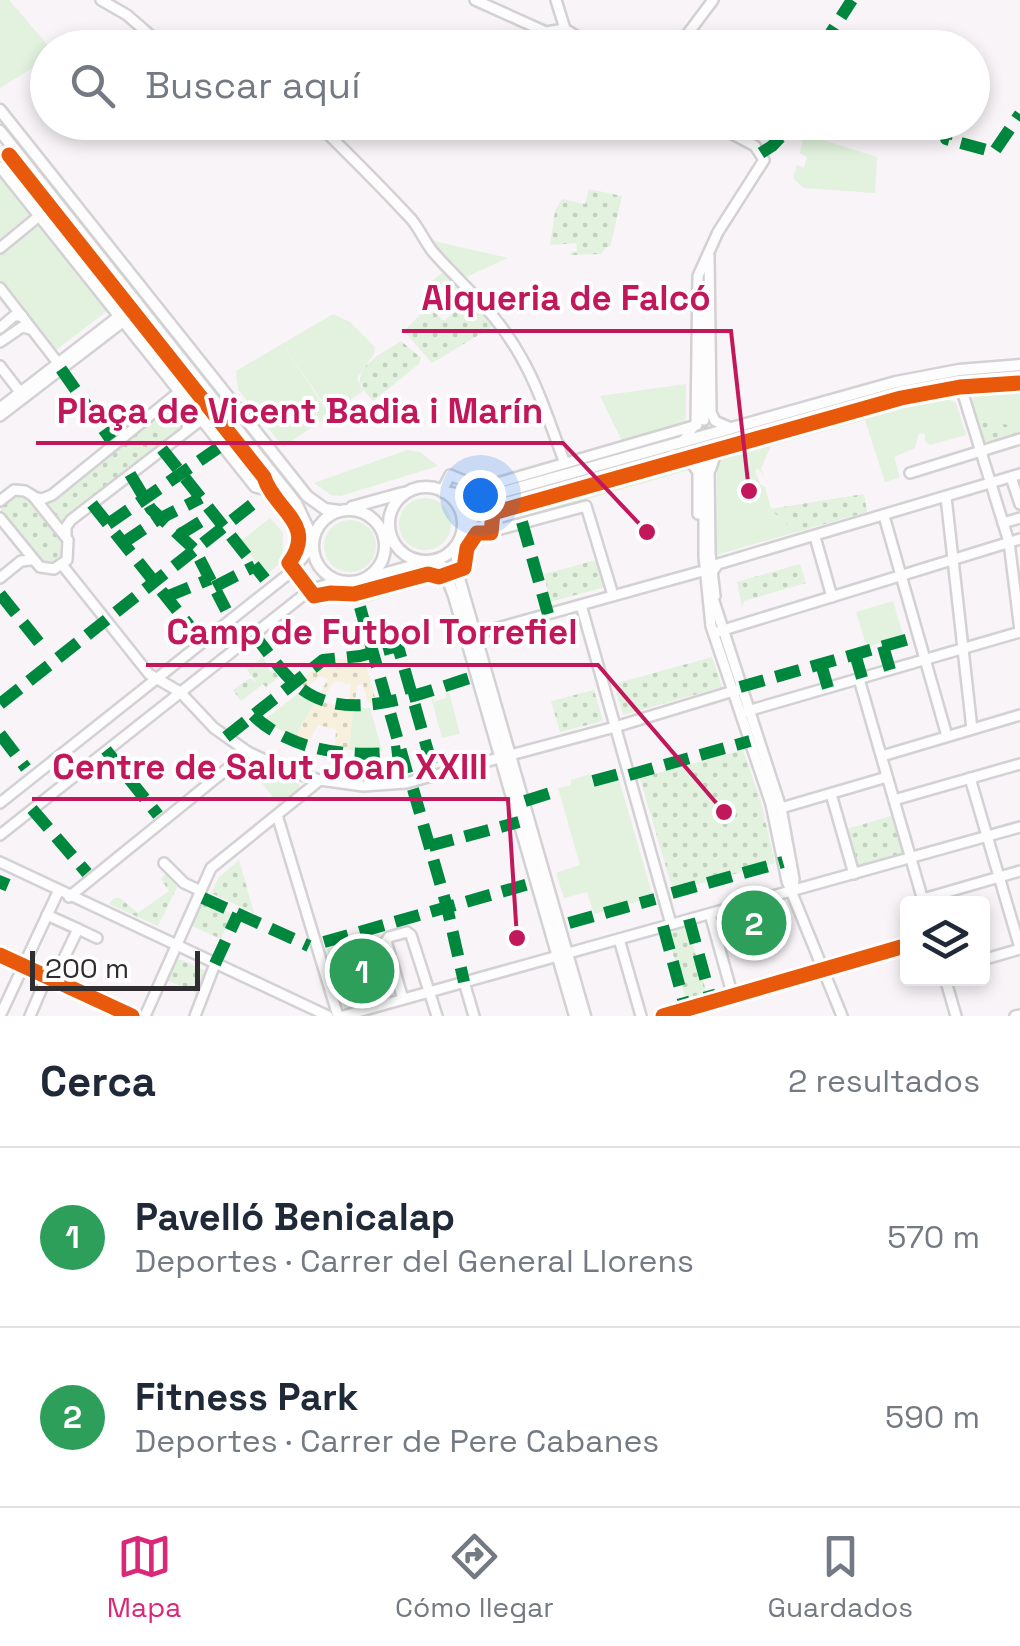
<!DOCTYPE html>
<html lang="es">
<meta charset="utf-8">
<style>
body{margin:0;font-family:"Space Grotesk",sans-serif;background:#f2f2f3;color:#1f2937}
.controls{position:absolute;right:30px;bottom:30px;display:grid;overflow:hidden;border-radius:10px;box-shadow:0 5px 15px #0003}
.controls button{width:90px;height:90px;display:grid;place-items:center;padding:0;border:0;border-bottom:2px solid #e0e1e3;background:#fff;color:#1f2937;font:50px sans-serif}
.scale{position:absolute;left:30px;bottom:25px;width:170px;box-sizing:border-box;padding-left:10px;border:5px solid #2f2d2f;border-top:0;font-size:28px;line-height:35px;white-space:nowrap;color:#2f2d2f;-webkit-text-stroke:8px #fff;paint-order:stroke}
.you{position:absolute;left:480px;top:495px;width:35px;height:35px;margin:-25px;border:8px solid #fff;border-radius:50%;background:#1a73e8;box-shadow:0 0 0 15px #1a73e833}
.badge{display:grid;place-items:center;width:65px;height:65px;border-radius:50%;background:#db2777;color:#fff;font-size:32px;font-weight:700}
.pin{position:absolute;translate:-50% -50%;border:5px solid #fff;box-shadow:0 2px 10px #0006}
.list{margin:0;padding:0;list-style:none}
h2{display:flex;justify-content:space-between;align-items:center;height:130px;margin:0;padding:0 40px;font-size:42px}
h2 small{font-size:32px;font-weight:400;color:#747a83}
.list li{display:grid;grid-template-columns:65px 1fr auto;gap:30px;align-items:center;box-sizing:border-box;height:180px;padding:0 40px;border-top:2px solid #e0e1e3}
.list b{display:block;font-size:38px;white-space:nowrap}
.list p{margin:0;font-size:32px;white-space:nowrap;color:#747a83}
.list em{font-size:32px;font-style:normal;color:#747a83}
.icon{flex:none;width:55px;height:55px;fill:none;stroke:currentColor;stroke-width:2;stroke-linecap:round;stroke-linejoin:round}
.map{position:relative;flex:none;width:1020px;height:1016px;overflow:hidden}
.search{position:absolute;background:#fff;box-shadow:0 5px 15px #0003;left:30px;right:30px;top:30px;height:110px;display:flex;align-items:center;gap:25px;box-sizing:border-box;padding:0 35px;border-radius:55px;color:#747a83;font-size:38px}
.sheet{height:490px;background:#fff}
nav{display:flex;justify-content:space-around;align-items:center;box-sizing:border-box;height:140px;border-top:2px solid #e0e1e3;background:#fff;font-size:28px;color:#747a83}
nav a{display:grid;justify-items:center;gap:5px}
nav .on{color:#db2777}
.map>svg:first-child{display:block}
</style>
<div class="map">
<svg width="1020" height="1016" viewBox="0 0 1020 1016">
<defs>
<pattern id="sand-dots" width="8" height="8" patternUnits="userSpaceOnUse" patternTransform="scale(2.5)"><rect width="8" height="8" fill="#f6f0dc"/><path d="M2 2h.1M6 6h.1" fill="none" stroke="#d3cebd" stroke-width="1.8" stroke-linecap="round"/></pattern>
<pattern id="park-dots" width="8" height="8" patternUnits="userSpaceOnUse" patternTransform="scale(2.5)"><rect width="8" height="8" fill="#e2f2de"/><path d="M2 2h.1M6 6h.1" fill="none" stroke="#c2d0bf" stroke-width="1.8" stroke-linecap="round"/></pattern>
</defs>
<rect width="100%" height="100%" fill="#f8f4f8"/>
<g fill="#e2f2de">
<path d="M0 0H9L49 47 47 59 0 88Z"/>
<path d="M804 134 877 157 875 193 804 188 793 178 797 165 804 168 807 157 800 153Z"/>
<path d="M0 176 30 214 0 239Z"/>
<path d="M38 225 107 311 56 350 0 280V255Z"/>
<path d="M429 240 508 258 464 278Z"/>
<path d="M333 314 350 322 375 347 374 354 357 378 363 391 331 414 283 345 330 415 283 447 238 389 236 371Z"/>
<path d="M686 384V420L682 424 623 443 600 396Z"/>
<path d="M1007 390 1020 391V426L976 421 972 406 974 394Z"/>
<path d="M942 396 956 403 966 435 930 445 925 441V434L919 433 915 448 894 457 900 477 885 482 865 420 771 446 761 468 764 476 759 469 755 470 760 484 765 487 771 509 811 528 716 555 717 469 725 455 850 417Z"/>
<path d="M407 450 420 452 438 466 341 496 331 495 314 483Z"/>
<path d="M684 466 689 470 497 525 500 517Z"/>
<circle cx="425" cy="524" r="26"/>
<path d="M270 518 283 533 282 562 266 575 240 542Z"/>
<circle cx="350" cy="546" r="26"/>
<path d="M428 575 436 576 438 582 358 605 357 594Z"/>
<path d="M893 601 903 635 867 647 856 612Z"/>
<path d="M300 692 316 701 295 737 263 721Z"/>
<path d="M449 692 460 734 442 738 431 697 435 701 446 698V693Z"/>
<path d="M370 708 382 751 349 750 353 709Z"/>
<path d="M252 766 298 783 300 787 279 804 251 770Z"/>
<path d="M590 774 593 783 618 776 653 897 594 914 587 892 564 898 556 873 580 865 558 788 571 785V780Z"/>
<path d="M379 934 396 993 344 1008 327 949Z"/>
</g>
<g fill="url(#sand-dots)">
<path d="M364 657 376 701 368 703 363 684 357 685 355 703H349L351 684 334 681 324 697 319 695 328 679 320 676 305 688 302 684 303 678 326 660Z"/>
<path d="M316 701 353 709 349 750 335 748 336 729 318 725 308 742 295 737Z"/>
</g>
<g fill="url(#park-dots)">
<path d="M589 189 622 196 610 247H606L601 254 571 255 570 252 577 251 576 243 550 245 555 211 562 199 585 204Z"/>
<path d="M446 270 497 324 432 363 404 331 425 310 430 315 434 312 444 321 463 305 460 302 456 304 432 281Z"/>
<path d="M401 341 421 358 419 364 373 401C369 396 360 387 360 380 361 361 389 350 401 341Z"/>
<path d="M173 404 187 419 186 426 65 522 59 523 46 507 48 501Z"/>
<path d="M976 421 1020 426V433L984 444Z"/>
<path d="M13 493 27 494 64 538 67 554 55 566 41 565 1 515V505Z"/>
<path d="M864 494 867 512 796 532 770 509Z"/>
<path d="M596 560 605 587 550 602 544 574Z"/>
<path d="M800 564 806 583 744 601 742 607 737 582Z"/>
<path d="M263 657 270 672 273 670 279 677 266 687 263 684 241 701 233 690 250 678 257 683 247 670Z"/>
<path d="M712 657 722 687 623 715 614 684Z"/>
<path d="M594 690 603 721 560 732 551 701Z"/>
<path d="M743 750 761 802 775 863 673 891 640 778Z"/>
<path d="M891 816 903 853 858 866 847 829Z"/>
<path d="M239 860 254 913 211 893 219 877Z"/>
<path d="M166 874 177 887 158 926 109 904 114 898H120L138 913 169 891 161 879Z"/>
<path d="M203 901 232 914 221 939 192 926Z"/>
<path d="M688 927 708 998 687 1004 667 933Z"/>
<path d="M177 958 206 971 197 993 167 980Z"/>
</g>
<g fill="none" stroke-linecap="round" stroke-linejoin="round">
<path stroke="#d0ccd0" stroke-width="9" stroke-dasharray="9 4.5" stroke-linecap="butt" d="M704 420V465"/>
<defs>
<g id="minor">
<path d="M101 0 127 15 165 48"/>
<path d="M475 0 546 32 565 29"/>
<path d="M556 0 565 29 596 48"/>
<path d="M677 48 713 0"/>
<path d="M316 122C349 155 381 186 412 220 420 230 425 242 433 252 465 288 497 313 521 357 540 390 551 428 565 463"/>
<path d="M0 167 255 487 279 493 294 502"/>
<path d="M0 248 39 216"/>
<path d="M709 256 711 412 715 421 731 428"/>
<path d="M0 288 58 363"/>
<path d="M0 328 14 316H22"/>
<path d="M0 342 22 327 31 329"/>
<path d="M0 366 20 392"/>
<path d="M959 381 1009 542 1020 631"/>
<path d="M166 405 177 403 190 420 187 429"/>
<path d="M0 408 137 302"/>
<path d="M0 416 120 324"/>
<path d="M704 420V295"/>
<path d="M684 440 696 423 698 276 718 232 764 160 755 146 710 122"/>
<path d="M704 465V556L711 626 771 804 787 881 842 1016"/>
<path d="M709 467 710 553 715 596"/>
<path d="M910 473 1020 439"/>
<path d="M1011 477 1020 504"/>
<path d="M442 491 450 475 474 485 487 486 697 425"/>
<path d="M34 497 42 499 52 495 179 392"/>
<path d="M946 497 972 729"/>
<path d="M0 501 14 490 25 491 33 496 68 540 67 560 54 569 40 567 0 518"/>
<path d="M698 514V465"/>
<path d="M884 516 947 736"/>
<path d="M1003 523 1020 518"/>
<path d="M66 535V527L71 520 201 420"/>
<path d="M461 537 473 529 497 530 586 506 613 595"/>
<path d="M815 537 832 597"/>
<path d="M63 566 149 674 180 692 214 728 248 752 290 772 320 780 363 786 406 783 615 727 740 689"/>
<path d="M712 572 718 564 1020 474"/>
<path d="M0 578 21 561 31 560"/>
<path d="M711 592 781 808 794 879 793 889"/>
<path d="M581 605 671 924"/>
<path d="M717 632 1020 539"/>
<path d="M476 634 699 572"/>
<path d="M859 679 924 904"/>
<path d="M744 712 1020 632"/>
<path d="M882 756 1020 715"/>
<path d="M970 778 1020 948"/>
<path d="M831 794 854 874"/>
<path d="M894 800 1020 764"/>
<path d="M0 803 291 572 313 545"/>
<path d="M781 808 887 777"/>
<path d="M277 815 338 1016"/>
<path d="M0 835 310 590 338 581"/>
<path d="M0 862 328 1016"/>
<path d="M164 863 184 883 201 891"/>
<path d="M69 897 248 752"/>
<path d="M923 899 1020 871"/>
<path d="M710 914 733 997"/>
<path d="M47 915 78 929 54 979"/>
<path d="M78 929 97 938"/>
<path d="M619 939 641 1016"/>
<path d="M0 955 132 1016"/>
<path d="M982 960 1020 949"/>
<path d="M945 978 956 1016"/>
<path d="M464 982 474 1016"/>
<path d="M403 999 386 941 389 937 407 932 411 935 437 1016"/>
<path d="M0 1016 58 892"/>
<path d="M30 1016 47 976"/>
<path d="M145 1016 211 868 320 780"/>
<path d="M195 1016 215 964"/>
<path d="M343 1016 1020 827"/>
<path d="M663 1016 908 945"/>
<path d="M1015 1016 1020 1015"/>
</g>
<g id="major">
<path d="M0 110 307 496 325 509 339 511"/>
<path d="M0 131 296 503 313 539"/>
<path d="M673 455 690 460 697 470"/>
<path d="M710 469 716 452 728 441"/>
<circle cx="426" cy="524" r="37"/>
<path d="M443 492 471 496 496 494 896 382 959 370 1020 365"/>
<path d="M352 507 403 493"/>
<circle cx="349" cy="546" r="36"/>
<path d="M463 529 475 516 495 506 899 392 959 381 1020 376"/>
<path d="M456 546 458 575 585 1016"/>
<path d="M431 561 443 567 454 596 575 1016"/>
<path d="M372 577 423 563"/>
</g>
</defs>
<use href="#minor" stroke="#d3d1d3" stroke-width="14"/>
<use href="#major" stroke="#d3d1d3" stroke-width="15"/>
<use href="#minor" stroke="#fefdfe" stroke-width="9"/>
<use href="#major" stroke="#fefdfe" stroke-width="10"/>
<g stroke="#00873e" stroke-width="12" stroke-dasharray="25 12" stroke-linecap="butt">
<path d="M821 48 852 0"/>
<path d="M940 122 948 127 946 139 994 152 1020 114"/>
<path d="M761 153 772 146 795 122"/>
<path d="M61 369 111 440"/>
<path d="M162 449 265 579"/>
<path d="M130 474 151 509 195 550 226 610"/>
<path d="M92 504 196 634"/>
<path d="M522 522 548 614"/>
<path d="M108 524 218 448"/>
<path d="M179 535 213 514"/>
<path d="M123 543 157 520 201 498"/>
<path d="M214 587 255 566"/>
<path d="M0 594 41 645"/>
<path d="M166 597 210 579"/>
<path d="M360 607 408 776"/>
<path d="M253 634C268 651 281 673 299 687 348 727 424 691 477 676"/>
<path d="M883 646 890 670"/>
<path d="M855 654 862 678"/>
<path d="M821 664 828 688"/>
<path d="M740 687 916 637"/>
<path d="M0 704 259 499"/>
<path d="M253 715C289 751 353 759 401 751"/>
<path d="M0 734 26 768"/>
<path d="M226 737 323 660 360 656 394 647 399 650 435 776"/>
<path d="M106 750 158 815"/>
<path d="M629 775 750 741"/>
<path d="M593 781 619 774"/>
<path d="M413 789 447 907 464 982"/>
<path d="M525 801 557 791"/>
<path d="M32 809 87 873"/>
<path d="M429 846 519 822"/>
<path d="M0 889 5 877"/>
<path d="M672 893 783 862"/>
<path d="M203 898 309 946"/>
<path d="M689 919 712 1003"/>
<path d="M569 923 655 899"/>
<path d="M663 926 686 1010"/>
<path d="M324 942 536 882"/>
<path d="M215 964 238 914"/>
</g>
<defs>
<g id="cycleway">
<path d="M9 155 264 477C274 510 318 524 289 563L314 596 330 593 354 594 428 574 439 577 464 568 467 548 477 533H491L493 513 901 398 960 387 1020 383"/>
<path d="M0 955 132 1016"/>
<path d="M663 1016 908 945"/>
</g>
</defs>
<use href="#cycleway" stroke="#fff" stroke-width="21"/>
<use href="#cycleway" stroke="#e8590c" stroke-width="15"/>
</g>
<path fill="none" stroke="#c2185b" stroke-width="4" d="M749 491L731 331H402M647 532L563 443H36M724 812L598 665H146M517 938L508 799H32"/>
<g fill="#c2185b" stroke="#fff" stroke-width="4">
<circle cx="749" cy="491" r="10"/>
<circle cx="647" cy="532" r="10"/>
<circle cx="724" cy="812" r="10"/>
<circle cx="517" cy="938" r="10"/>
</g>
<g font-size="35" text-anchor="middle" font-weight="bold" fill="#c2185b" stroke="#fff" stroke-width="8" stroke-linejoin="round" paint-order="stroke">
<text x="566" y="310">Alqueria de Falcó</text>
<text x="300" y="423">Plaça de Vicent Badia i Marín</text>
<text x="372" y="644">Camp de Futbol Torrefiel</text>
<text x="270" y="779">Centre de Salut Joan XXIII</text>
</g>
</svg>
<div class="controls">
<button><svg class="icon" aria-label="layers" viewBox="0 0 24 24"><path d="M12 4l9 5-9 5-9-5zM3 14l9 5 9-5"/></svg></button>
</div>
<div class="scale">200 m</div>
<div class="you"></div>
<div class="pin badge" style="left:362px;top:971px;background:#2e9e5b">1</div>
<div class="pin badge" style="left:754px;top:923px;background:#2e9e5b">2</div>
<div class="search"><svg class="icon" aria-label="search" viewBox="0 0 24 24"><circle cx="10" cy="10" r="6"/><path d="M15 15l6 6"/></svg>Buscar aquí</div>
</div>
<section class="sheet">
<h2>Cerca<small>2 resultados</small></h2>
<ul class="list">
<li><span class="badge" style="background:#2e9e5b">1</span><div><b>Pavelló Benicalap</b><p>Deportes · Carrer del General Llorens</p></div><em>570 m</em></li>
<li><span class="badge" style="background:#2e9e5b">2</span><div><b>Fitness Park</b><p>Deportes · Carrer de Pere Cabanes</p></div><em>590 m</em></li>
</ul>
</section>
<nav>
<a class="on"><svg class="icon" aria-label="map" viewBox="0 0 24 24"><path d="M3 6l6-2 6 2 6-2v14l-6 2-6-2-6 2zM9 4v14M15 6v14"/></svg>Mapa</a>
<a><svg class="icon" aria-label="directions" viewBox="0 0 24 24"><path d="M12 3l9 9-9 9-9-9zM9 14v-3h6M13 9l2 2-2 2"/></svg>Cómo llegar</a>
<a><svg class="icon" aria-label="saved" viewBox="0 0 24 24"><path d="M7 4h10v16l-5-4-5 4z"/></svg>Guardados</a>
</nav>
